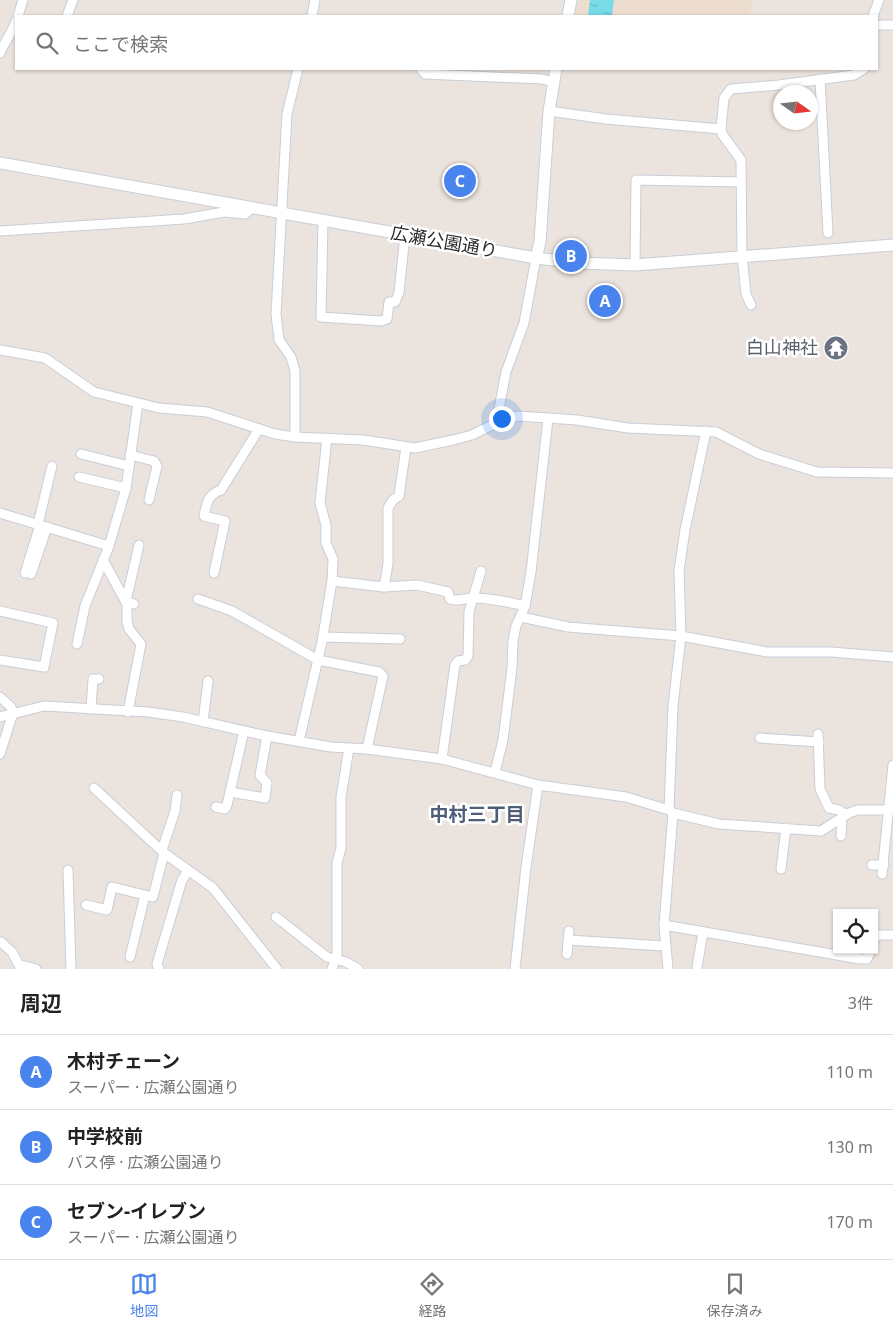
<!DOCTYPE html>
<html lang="ja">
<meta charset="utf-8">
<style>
body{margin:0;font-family:"Noto Sans","Noto Sans JP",sans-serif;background:#f2f2f2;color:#222}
.controls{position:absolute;right:15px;bottom:15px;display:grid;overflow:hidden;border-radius:0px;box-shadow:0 1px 4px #0004}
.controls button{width:45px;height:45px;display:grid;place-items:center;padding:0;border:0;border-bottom:1px solid #e0e0e0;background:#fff;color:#222;font:25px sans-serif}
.compass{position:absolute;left:773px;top:85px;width:45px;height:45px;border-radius:50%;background:#fff;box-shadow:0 1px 4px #0004;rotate:104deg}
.you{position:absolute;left:501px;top:418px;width:18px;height:18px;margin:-12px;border:4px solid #fff;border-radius:50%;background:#1a73e8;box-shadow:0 0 0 8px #1a73e833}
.badge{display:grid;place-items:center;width:32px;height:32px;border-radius:50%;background:#4883ee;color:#fff;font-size:16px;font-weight:700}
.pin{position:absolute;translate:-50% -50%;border:2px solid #fff;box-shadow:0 1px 5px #0006}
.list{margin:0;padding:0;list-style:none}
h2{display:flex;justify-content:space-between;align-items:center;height:65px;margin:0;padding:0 20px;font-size:21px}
h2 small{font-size:16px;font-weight:400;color:#767676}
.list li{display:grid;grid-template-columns:32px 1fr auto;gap:15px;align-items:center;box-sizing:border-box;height:75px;padding:0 20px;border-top:1px solid #e0e0e0}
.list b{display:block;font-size:19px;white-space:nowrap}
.list p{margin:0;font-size:16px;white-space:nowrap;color:#767676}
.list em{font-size:16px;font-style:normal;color:#767676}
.icon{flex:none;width:28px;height:28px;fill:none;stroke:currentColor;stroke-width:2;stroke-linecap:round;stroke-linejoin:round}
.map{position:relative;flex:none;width:893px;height:969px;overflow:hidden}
.search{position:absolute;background:#fff;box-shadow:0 1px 4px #0004;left:15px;right:15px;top:15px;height:55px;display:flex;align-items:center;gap:12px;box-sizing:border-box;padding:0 18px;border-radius:0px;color:#767676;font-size:19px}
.sheet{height:290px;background:#fff}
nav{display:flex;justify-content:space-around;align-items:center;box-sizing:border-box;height:70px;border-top:1px solid #e0e0e0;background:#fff;font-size:14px;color:#767676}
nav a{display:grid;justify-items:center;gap:2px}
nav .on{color:#4883ee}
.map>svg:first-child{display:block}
</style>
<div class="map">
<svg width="893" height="969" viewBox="0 0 893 969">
<defs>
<pattern id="water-ripples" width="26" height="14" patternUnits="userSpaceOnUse" patternTransform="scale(1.25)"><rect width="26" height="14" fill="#77dce7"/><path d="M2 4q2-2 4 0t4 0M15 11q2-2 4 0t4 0" fill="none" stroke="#67bdc6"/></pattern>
</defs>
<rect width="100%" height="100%" fill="#ebe3dd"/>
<path fill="#ecddce" d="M579 0H752L750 13 742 16H576Z"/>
<path fill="url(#water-ripples)" d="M590 0H614L612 16 588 15Z"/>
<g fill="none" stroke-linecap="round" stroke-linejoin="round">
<defs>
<g id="minor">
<path d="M18 16 23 0"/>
<path d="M67 16 73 0"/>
<path d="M312 16 315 0"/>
<path d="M873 16 879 0"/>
<path d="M877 25H893"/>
<path d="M0 53C5 41 12 33 16 21"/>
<path d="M421 69 425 74 542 79 553 82"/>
<path d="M820 79 828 233"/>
<path d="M549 111 606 119 721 129 722 134 741 160 742 256 746 294 751 305"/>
<path d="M721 129 724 98 731 89 779 85 854 75 864 69"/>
<path d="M323 220 321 317 381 321 387 319 389 302H395L399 293 405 235"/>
<path d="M0 231 184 219 224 212 245 214 253 207"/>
<path d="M635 265 636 180 741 182"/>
<path d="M0 350 45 358 94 392 159 408 207 412 275 434 295 437 363 440 415 448 453 440 472 435 500 421 518 416 577 420 628 428 716 432 759 454 817 472 893 473"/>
<path d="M500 421 498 414 506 372 524 323 536 258"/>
<path d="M295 437V371L291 357 279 340 276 314 287 114 298 69"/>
<path d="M81 454 129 466"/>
<path d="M130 455 154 461 157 466 149 500"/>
<path d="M79 477 126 488"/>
<path d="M0 513 109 546"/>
<path d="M38 524 52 466"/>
<path d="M103 560 127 604V621L129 629 141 644 128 712"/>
<path d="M25 573 40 525"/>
<path d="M214 573 225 521 204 516C207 503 207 495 221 490L259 429"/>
<path d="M31 574 47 527"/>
<path d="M332 581 384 587 417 585 448 592 450 599C457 602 466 598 473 598 491 598 508 602 525 606"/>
<path d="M384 587 388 564V508L393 500 399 496 406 447"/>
<path d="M198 599 232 611 318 660 379 672 383 676 367 749"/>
<path d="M134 604 126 601 139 545"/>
<path d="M0 611 53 623 44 667 0 660"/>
<path d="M521 617 568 627 681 636 767 652H831L893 657"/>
<path d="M323 637 400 639"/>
<path d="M77 644 85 606 109 546 126 488 138 403"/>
<path d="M0 697 11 707 13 713 0 754"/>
<path d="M91 709 93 679H99"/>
<path d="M0 717 44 706 148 712 183 717 267 736 331 747 367 749 442 759 538 785 626 797 669 810 673 813 719 824 821 831 849 813 858 810H893"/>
<path d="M203 722 208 681"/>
<path d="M818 734 820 789 829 808 839 810 846 815"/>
<path d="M760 738 819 742"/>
<path d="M299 741 322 642 332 581 333 559 326 543V525L320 503 327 438"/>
<path d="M442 759 455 665 458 661 465 660 468 656 469 612 481 571"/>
<path d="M495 772 503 740 512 668 513 641 516 626 525 606 531 572 548 419"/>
<path d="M94 788 164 853 213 888 277 969"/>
<path d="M230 792 265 798 267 783 260 775 267 736"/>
<path d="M216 807 225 809 227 805 244 731"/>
<path d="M669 810 673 706 681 636 679 571 685 530 706 431"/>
<path d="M841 836 842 818"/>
<path d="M162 850 175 811 177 795"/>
<path d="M872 865H884"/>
<path d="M781 869 786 828"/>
<path d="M68 870 71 969"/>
<path d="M882 874 893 765"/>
<path d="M86 905 107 910 112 887 153 897 164 853"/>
<path d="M276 917 327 957 346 962 358 969"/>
<path d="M664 925 860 959H867L871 950"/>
<path d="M568 940 664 946"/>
<path d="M874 940 877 935H893"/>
<path d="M1 942 12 952 19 965 36 969"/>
<path d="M567 954 569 931"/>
<path d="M130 957 145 895"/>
<path d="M697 967 703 932"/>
<path d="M159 969 157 964 182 880 188 871"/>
<path d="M332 969 337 954V863L341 848V797L349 748"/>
<path d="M515 969 526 867 538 785"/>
<path d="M668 969 664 925 673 813"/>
</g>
<g id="tertiary">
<path d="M568 16 571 0"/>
<path d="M0 163 536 258 579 263 635 265 893 245"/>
<path d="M536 258 540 242 549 111 556 69"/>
</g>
</defs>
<use href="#minor" stroke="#c9ced7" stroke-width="11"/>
<use href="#tertiary" stroke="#c9ced7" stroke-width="13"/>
<use href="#minor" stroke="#fff" stroke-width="9"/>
<use href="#tertiary" stroke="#fff" stroke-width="11"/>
</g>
<defs>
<symbol id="temple-disc" viewBox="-11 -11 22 22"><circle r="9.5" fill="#6b7280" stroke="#fff"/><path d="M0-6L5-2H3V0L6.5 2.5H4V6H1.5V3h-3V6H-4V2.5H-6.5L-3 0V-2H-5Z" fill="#fff"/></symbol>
</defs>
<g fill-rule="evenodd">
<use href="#temple-disc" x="822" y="334" width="28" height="28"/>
</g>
<g text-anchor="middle" stroke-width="5" stroke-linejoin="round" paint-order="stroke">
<g font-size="18" fill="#2a2a2a" stroke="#fff">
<text transform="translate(444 242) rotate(10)" y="6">広瀬公園通り</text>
</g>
<g font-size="18" fill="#5b616d" stroke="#fff" text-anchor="end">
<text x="818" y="354">白山神社</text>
</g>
<g font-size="19" font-weight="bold" fill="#4e5d78" stroke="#fff">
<text x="477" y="821">中村三丁目</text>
</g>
</g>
</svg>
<div class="controls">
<button><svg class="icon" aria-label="locate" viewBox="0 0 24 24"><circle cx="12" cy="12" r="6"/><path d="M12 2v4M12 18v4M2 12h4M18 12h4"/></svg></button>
</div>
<svg class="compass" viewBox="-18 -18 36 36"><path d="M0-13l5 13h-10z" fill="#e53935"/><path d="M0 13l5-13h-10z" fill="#767676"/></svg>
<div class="you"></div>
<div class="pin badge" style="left:605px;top:301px">A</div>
<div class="pin badge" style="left:571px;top:256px">B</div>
<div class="pin badge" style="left:460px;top:181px">C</div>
<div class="search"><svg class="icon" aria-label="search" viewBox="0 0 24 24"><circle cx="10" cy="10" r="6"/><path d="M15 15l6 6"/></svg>ここで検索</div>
</div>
<section class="sheet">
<h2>周辺<small>3件</small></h2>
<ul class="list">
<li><span class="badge">A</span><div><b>木村チェーン</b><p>スーパー · 広瀬公園通り</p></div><em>110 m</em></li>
<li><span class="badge">B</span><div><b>中学校前</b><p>バス停 · 広瀬公園通り</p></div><em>130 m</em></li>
<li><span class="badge">C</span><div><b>セブン-イレブン</b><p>スーパー · 広瀬公園通り</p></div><em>170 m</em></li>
</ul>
</section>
<nav>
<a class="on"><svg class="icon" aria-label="map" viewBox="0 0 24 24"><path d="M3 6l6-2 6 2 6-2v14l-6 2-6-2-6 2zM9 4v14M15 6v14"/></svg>地図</a>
<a><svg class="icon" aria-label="directions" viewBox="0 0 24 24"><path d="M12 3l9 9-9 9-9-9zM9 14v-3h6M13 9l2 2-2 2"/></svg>経路</a>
<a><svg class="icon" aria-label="saved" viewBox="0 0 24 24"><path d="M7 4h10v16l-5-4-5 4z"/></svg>保存済み</a>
</nav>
